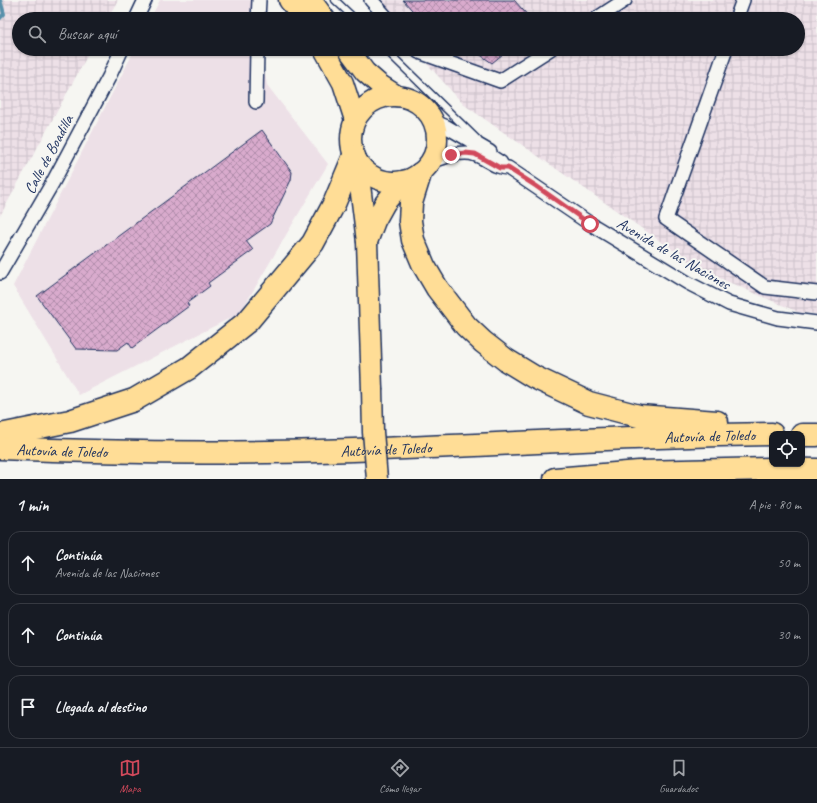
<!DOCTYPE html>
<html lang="es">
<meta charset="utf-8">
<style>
body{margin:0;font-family:Caveat,sans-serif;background:#20242c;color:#f1f3f6}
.controls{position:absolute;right:12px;bottom:12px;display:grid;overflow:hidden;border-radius:8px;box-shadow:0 1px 3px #0004}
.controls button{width:36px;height:36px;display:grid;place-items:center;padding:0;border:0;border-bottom:1px solid #363941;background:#171b24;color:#f1f3f6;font:20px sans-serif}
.stop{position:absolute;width:12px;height:12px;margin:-9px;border:3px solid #d1495b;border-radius:50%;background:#fff}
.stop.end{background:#d1495b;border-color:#fff;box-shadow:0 1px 4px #0008}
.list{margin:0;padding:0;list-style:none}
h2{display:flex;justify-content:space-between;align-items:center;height:52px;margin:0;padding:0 16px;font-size:17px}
h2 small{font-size:13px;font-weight:400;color:#9ea1a6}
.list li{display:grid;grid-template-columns:26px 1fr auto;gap:12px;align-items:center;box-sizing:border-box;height:64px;margin:0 8px 8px;padding:0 8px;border:1px solid #363941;border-radius:12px}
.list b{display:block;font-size:15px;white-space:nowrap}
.list p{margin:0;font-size:13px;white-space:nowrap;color:#9ea1a6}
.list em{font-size:13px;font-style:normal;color:#9ea1a6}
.icon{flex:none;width:22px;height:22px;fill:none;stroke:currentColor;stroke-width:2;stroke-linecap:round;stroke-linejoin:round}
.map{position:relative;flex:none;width:817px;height:479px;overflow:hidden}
.search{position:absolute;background:#171b24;box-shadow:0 1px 3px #0004;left:12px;right:12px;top:12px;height:44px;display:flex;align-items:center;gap:10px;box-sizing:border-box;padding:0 14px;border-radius:22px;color:#9ea1a6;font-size:15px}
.sheet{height:268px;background:#171b24}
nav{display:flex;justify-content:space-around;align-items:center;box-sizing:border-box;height:56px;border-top:1px solid #363941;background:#171b24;font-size:11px;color:#9ea1a6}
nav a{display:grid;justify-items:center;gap:2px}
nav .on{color:#d1495b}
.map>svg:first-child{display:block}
</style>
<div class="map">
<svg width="817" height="479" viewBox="0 0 817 479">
<defs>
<pattern id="industrial-grid" width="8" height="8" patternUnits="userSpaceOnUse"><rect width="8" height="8" fill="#ede0e7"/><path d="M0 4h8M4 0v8" fill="none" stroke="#cbc0c9"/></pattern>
<pattern id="building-cross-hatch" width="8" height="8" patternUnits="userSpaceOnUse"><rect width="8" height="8" fill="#d9abcd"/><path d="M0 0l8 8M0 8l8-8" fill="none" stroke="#af8caa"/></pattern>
</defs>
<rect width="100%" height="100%" fill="#f6f6f2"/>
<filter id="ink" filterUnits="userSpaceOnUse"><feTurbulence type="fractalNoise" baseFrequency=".025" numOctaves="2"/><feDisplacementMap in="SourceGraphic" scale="8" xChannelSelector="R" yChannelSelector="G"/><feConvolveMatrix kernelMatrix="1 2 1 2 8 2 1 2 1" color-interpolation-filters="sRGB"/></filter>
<g filter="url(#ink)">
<g fill="#ede0e7">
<path d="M160 0H252L255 19H150Z"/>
<path d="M135 49H261L267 85 328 164 240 313 79 395 13 286Z"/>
</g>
<g fill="url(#industrial-grid)">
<path d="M0 0H118L107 19H19V49H91L0 216Z"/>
<path d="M370 0H817V314L798 312 703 271 463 104 414 49H798V19H387Z"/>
</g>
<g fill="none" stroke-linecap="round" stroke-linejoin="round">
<path stroke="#5890ab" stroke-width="4" d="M0 0 4 14 0 18"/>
</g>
<g fill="url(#building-cross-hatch)" stroke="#1b2f5e">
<path d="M403 0H514L531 19H420Z"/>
<path d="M472 49H509L492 63Z"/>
<path d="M262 130 292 172 291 180 270 224 246 241 253 250 208 283 210 286 187 303 189 306 132 348 128 342 117 350 76 349 37 296Z"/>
</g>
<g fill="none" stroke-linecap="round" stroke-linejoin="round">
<defs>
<g id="lane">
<path d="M335 0 355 19"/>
<path d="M385 49 478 140"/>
<path d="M489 151 503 160 507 167"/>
</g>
<g id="street">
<path d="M371 0 388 19"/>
<path d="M136 19 145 0"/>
<path d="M258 19 259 0"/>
<path d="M596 19 625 0"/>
<path d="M736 19 743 0"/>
<path d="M416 49 419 52 500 81 550 49"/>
<path d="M726 49 666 219 765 287 817 293"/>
<path d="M256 102 257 49"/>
<path d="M433 121 447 127 490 152"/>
<path d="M431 161C445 158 462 149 476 155 487 159 495 168 508 168L589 223 688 283 729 304 778 318 817 323"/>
<path d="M0 273 53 182 109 77 122 49"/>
</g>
<g id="primary">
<path d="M289 0 303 19"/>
<path d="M311 0 325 19"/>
<path d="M324 49 343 83 355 120"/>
<path d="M348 49 365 72 380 85 397 96"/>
<circle cx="394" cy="139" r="43"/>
<path d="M357 161 367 242 372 389"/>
<path d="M367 242 375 221 385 203 403 181"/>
</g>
<g id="highway">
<path d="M420 174 411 203 410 221 413 240 424 266 437 288 466 326 483 342 506 360 534 377 589 403 639 416 717 422"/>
<path d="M0 435 70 421 134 400 189 368 248 321 313 243 334 204 354 156"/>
<path d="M802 435H817"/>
<path id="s1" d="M0 448C117 453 236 454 353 450 493 445 632 436 772 434"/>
<path d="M555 479 639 472 772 469 817 470"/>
</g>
</defs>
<use href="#lane" stroke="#1b2f5e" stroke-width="9"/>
<use href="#street" stroke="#1b2f5e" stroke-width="16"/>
<use href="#primary" stroke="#1b2f5e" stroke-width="23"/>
<use href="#highway" stroke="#1b2f5e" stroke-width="25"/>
<use href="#lane" stroke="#f6f6f2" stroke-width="6"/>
<use href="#street" stroke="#f6f6f2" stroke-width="13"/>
<use href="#primary" stroke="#ffdd96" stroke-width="20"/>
<use href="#highway" stroke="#ffdd96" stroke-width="22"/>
<defs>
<path id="primary-bridge" d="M372 389 373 432 377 479"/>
</defs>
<use href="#primary-bridge" stroke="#1b2f5e" stroke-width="23" stroke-linecap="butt"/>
<use href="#primary-bridge" stroke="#ffdd96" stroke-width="20"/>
</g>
</g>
<g fill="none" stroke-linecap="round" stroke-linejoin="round" filter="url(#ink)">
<path stroke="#d1495b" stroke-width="5" d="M451 155 465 153 475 154 500 168H508L536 186 590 224"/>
</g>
<g text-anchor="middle" stroke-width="4" stroke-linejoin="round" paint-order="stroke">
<g font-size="16" fill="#1b2f5e" stroke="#f6f6f2">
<text transform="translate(48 154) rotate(-62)" y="6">Calle de Boadilla</text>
<text transform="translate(674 253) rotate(30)" y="6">Avenida de las Naciones</text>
<text dy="6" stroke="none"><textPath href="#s1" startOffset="710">Autovía de Toledo</textPath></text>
<text dy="6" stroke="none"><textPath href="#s1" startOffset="386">Autovía de Toledo</textPath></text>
<text dy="6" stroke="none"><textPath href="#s1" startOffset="62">Autovía de Toledo</textPath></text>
</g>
</g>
</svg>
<div class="controls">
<button><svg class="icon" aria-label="locate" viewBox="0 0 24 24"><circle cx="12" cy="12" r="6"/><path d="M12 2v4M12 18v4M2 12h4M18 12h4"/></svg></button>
</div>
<div class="stop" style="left:590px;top:224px"></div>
<div class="stop end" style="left:451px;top:155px"></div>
<div class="search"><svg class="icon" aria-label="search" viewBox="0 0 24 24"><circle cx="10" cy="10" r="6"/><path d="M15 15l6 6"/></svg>Buscar aquí</div>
</div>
<section class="sheet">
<h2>1 min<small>A pie · 80 m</small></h2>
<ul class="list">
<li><svg class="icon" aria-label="ahead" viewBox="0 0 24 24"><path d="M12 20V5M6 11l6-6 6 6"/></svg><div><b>Continúa</b><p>Avenida de las Naciones</p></div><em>50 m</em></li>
<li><svg class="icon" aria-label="ahead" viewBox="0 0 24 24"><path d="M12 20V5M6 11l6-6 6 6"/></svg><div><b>Continúa</b></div><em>30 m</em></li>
<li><svg class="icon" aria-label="arrive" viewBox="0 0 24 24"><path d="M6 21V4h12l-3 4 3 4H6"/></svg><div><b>Llegada al destino</b></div></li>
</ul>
</section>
<nav>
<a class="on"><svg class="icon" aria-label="map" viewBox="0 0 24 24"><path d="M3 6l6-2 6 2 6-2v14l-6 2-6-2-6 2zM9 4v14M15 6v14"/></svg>Mapa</a>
<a><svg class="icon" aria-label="directions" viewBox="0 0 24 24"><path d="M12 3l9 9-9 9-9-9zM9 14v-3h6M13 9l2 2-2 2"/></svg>Cómo llegar</a>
<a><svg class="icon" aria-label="saved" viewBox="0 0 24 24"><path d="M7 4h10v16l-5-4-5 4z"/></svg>Guardados</a>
</nav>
